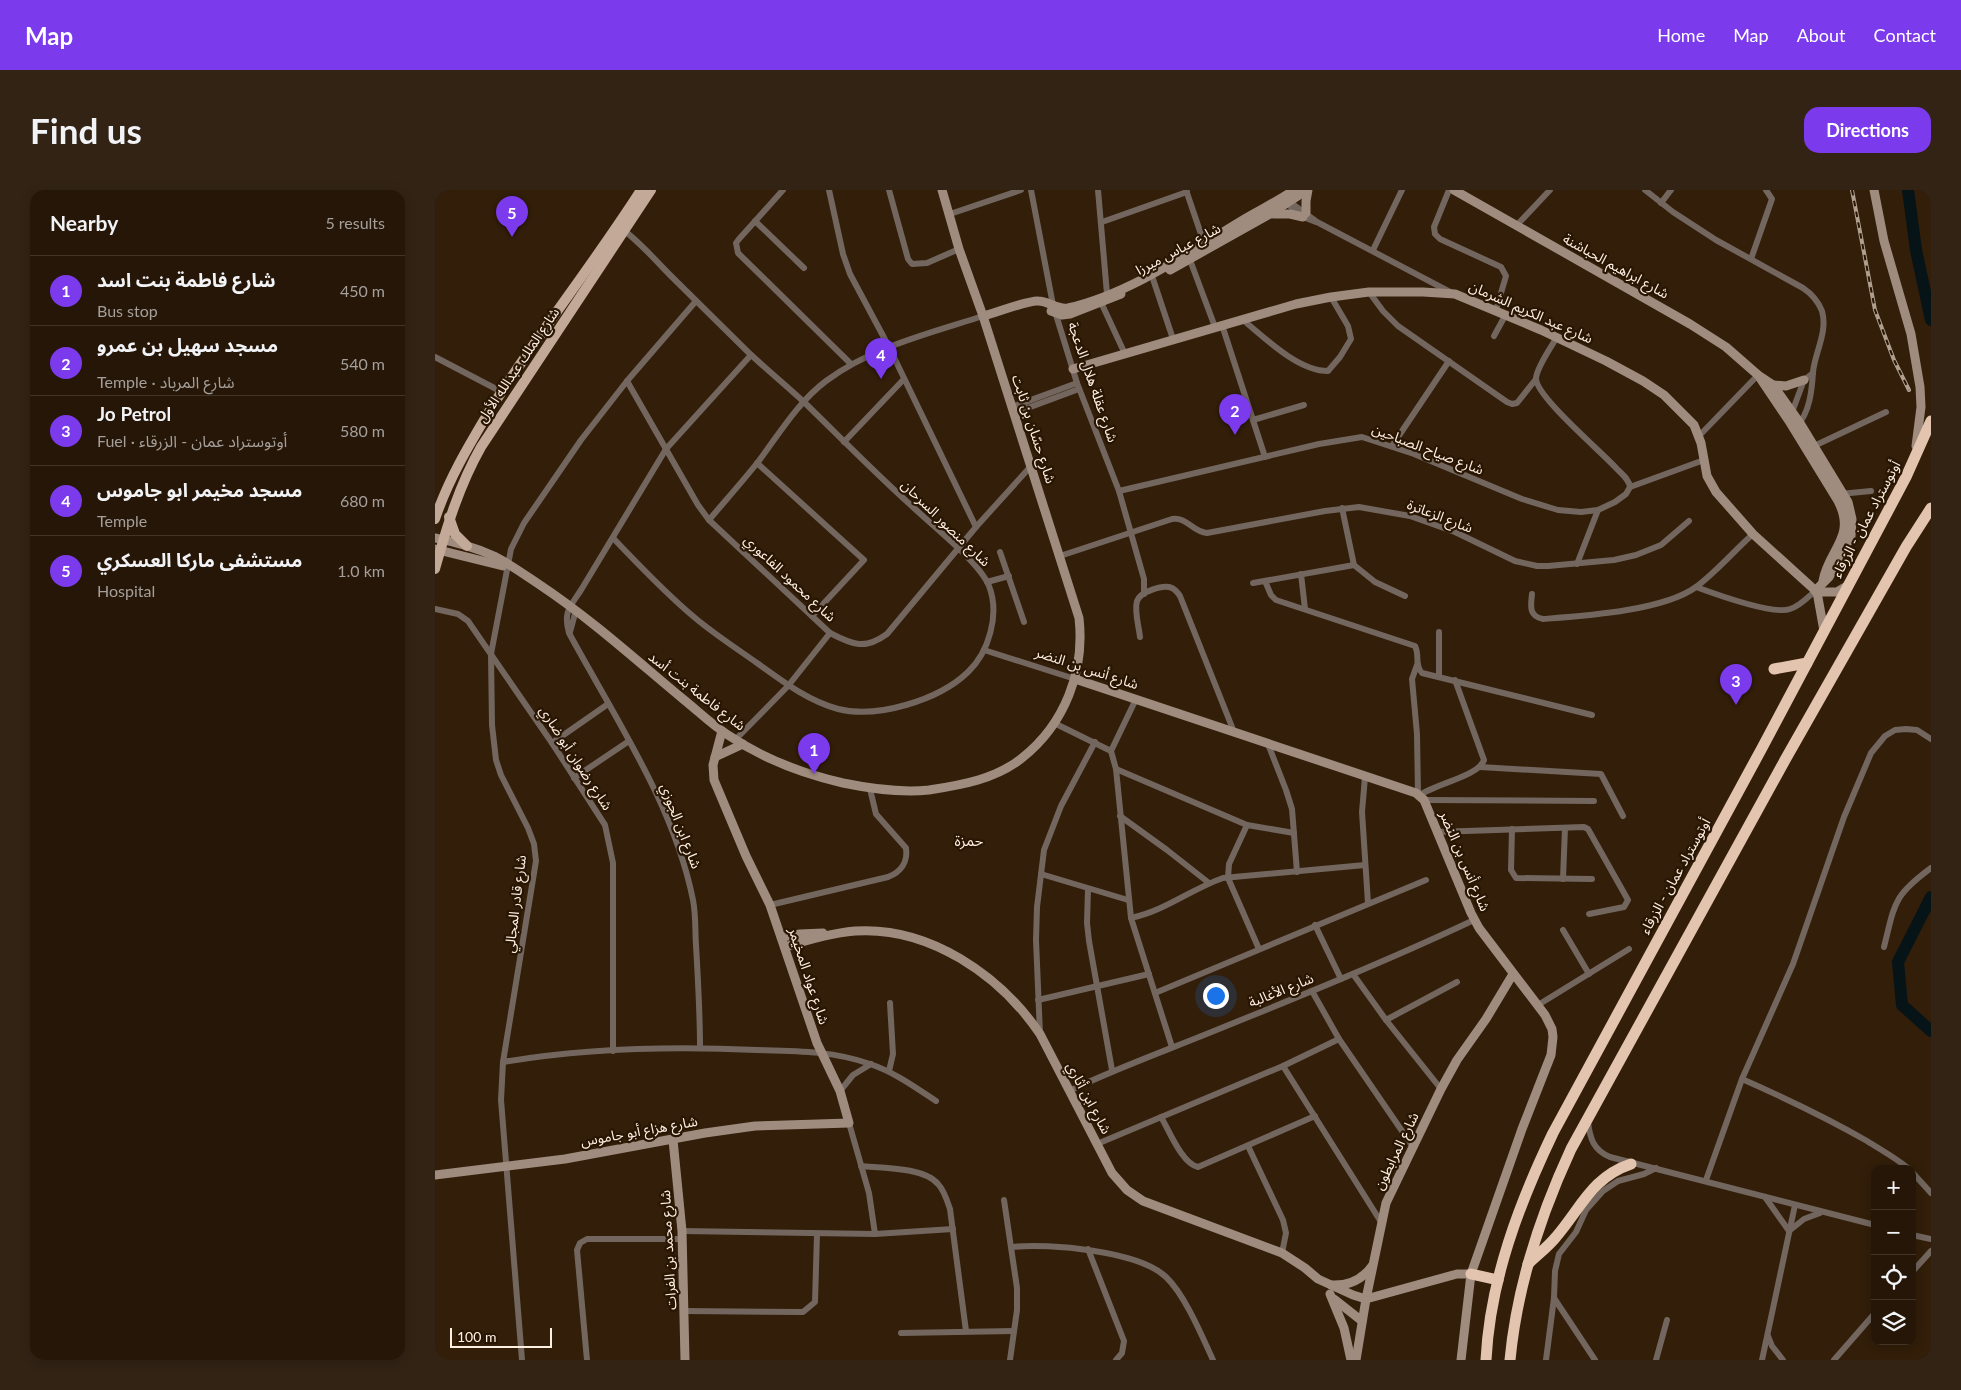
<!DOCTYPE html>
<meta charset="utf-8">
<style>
body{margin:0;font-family:Lato,"Noto Sans Arabic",sans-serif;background:#322315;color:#f1f3f6}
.controls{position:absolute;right:15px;bottom:15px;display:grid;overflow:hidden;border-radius:10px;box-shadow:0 2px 12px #0003}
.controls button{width:45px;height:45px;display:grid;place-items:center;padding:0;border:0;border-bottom:1px solid #423528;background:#261607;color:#f1f3f6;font:25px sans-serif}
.scale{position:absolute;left:15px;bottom:12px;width:102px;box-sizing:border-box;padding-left:5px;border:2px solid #feefe3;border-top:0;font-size:14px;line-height:18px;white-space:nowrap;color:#feefe3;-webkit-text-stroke:4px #281502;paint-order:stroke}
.you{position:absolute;left:780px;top:805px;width:18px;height:18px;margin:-12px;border:4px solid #fff;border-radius:50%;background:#1a73e8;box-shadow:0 0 0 8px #1a73e833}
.badge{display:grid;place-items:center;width:32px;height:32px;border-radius:50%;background:#7c3aed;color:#fff;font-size:16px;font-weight:700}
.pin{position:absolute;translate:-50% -41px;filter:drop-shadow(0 1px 2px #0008)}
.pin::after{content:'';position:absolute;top:26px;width:18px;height:15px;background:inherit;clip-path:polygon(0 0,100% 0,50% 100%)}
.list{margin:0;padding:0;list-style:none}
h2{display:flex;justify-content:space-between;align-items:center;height:65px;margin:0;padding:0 20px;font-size:21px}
h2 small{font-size:16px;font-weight:400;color:#a49f9b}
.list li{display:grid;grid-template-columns:32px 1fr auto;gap:15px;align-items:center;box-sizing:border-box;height:70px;padding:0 20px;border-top:1px solid #423528}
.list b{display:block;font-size:19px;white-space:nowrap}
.list p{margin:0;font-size:16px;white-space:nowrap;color:#a49f9b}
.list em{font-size:16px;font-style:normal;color:#a49f9b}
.icon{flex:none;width:28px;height:28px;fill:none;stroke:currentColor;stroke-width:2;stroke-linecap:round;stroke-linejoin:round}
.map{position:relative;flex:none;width:1496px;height:1170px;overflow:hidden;border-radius:15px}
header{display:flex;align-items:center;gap:30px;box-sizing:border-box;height:70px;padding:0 25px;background:#7c3aed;color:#fff}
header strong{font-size:24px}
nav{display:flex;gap:28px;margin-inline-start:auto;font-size:18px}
.intro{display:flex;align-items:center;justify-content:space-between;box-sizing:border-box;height:120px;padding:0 30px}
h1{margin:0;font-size:35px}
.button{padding:12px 22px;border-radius:15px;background:#7c3aed;color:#fff;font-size:18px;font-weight:700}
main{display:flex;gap:30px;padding:0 30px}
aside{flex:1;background:#261607;border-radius:15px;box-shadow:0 2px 12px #0003}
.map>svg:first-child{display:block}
</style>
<header>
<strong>Map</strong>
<nav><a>Home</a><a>Map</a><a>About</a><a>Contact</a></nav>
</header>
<div class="intro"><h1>Find us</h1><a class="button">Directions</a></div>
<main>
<aside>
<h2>Nearby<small>5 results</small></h2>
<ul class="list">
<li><span class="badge">1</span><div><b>شارع فاطمة بنت اسد</b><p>Bus stop</p></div><em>450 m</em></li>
<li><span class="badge">2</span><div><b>مسجد سهيل بن عمرو</b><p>Temple · شارع المرباد</p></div><em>540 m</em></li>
<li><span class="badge">3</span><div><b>Jo Petrol</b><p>Fuel · أوتوستراد عمان - الزرقاء</p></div><em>580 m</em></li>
<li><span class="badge">4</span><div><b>مسجد مخيمر ابو جاموس</b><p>Temple</p></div><em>680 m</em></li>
<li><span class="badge">5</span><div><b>مستشفى ماركا العسكري</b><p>Hospital</p></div><em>1.0 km</em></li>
</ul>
</aside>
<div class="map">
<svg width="1496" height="1170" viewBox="0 0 1496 1170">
<rect width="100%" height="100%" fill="#321e09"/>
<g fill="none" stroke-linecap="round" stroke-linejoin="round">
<g stroke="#061317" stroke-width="12">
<path d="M1473 0 1481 60 1496 130"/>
<path d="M1496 707 1463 772 1467 815 1496 841"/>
</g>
<g stroke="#72665e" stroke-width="6">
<path d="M348 0 304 49 301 53 303 63 416 174"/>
<path d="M394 0 408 64 415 84 454 157 541 337"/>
<path d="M454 0 473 69 477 74 492 73 524 59"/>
<path d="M596 0 618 115 642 193 684 301 709 389V404"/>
<path d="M663 0 672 104"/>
<path d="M751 0 769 53"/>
<path d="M1014 0 999 37 1000 44 1005 49 1066 77 1071 86 1061 120"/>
<path d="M1210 0 1238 22 1281 50 1368 98C1377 104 1383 111 1387 121 1393 142 1380 162 1378 182 1377 199 1375 222 1362 236"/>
<path d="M852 10 882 32 1017 103"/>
<path d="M850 12 868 27 881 32"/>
<path d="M1226 13 1236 0"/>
<path d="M515 24 586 0"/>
<path d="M320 31 369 78"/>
<path d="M667 32 752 2"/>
<path d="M1081 36 1115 0"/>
<path d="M938 60 967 0"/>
<path d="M1316 69 1337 9 1331 0"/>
<path d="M755 70 780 137"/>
<path d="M718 89 738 149"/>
<path d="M934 102 948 121 963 136 1072 212 1077 214 1082 213 1101 189"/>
<path d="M664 108 690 164"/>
<path d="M808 130C830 148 863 181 893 181L905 167 916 149 913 136 896 107"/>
<path d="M787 135 830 267"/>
<path d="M1059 146 1071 124"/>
<path d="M1122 147C1116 157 1102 177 1101 188 1100 206 1168 263 1182 279 1187 284 1194 289 1195 297"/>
<path d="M0 167 67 202"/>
<path d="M192 191 263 315 274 330 395 443C418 455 430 460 452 444L541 337 596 276"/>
<path d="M577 217 642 193"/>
<path d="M579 223 644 199"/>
<path d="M1356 225 1369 190 1378 183"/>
<path d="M818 230 869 215"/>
<path d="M1264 246 1323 185"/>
<path d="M409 252 469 189"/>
<path d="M957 256 1014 171"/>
<path d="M1379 256 1451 222"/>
<path d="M322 273 429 370 377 426"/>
<path d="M1195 297 1269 270"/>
<path d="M684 301 884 254 927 247 979 264 1087 309 1123 320 1146 322 1163 320 1180 312 1191 304 1195 297"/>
<path d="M1405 304 1436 301"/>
<path d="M907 318 919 375 940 392 970 406"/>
<path d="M274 330C290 311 307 292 323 272 344 244 363 212 391 191 437 157 495 143 548 126"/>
<path d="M178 348C204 375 230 403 259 427 279 444 301 458 322 473 347 491 373 511 403 519 442 529 504 510 533 482 554 462 565 424 554 396 545 373 498 336 479 318 442 285 407 249 371 214 352 196 332 180 313 162 287 136 261 111 235 85 220 70 205 52 187 39"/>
<path d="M565 362 589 432"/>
<path d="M625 366 737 329C753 327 757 342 772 343L890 321 924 317 975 326 1020 342 1080 371 1102 376H1113L1179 370 1201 365 1226 355 1254 331"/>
<path d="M1142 374 1163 320"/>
<path d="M866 384 870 419"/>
<path d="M830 391 836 405 841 410 980 456C985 465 979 475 987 483L1157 525"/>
<path d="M552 392 574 386"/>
<path d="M818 393 919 375"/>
<path d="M1261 397C1280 404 1338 425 1355 419 1365 416 1373 407 1380 401"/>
<path d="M1097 404C1096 415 1093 426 1108 429 1148 426 1228 421 1261 397 1281 382 1299 361 1318 344"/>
<path d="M0 419 23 424 33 431 117 553 170 635 178 673V861"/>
<path d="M135 442 141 420"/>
<path d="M705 447C704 437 699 421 702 411 705 402 728 394 737 398 741 400 743 403 745 406L799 542"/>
<path d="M549 460 640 489"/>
<path d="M982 475 977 489 982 544 983 604"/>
<path d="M1004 487V442"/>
<path d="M701 509 676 561 681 579 696 728 737 857"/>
<path d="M619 533 676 561"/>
<path d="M300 550 353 496 395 443"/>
<path d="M117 553 173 514"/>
<path d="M833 554 851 600 857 619 862 682"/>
<path d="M1045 577 1166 584 1188 626"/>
<path d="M681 579 812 635 859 643"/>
<path d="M930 587 927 622 933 713"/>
<path d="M139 588 194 551"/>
<path d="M985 605C1000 594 1044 586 1049 570L1020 490"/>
<path d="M989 610 1159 611"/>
<path d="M685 626 732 660 774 693"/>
<path d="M812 635 794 674 793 688 824 759"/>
<path d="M1077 639 1076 680 1081 688 1157 689"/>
<path d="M1001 642 1149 637 1153 639 1193 710 1189 717 1154 724"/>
<path d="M606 684 693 710"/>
<path d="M1128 689 1130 638"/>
<path d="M653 699 652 733 654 751 677 880"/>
<path d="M335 715 453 687C466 682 473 672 471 658L441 624 435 599"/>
<path d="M696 728C730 721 756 699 788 688L930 675"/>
<path d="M880 735 906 789"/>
<path d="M1128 740 1154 784"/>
<path d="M1449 757C1460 713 1458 706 1496 678"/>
<path d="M918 784 951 830 1006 899"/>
<path d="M877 801 904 849 978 957"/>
<path d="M720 803 991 690"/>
<path d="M603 810 714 784"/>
<path d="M1103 815 1194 759"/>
<path d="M951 830 1022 792"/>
<path d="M605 844 601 750 602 717 609 660 626 616 660 552"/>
<path d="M265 857C265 823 263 789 261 755 260 741 261 725 258 710 239 615 180 528 134 443 128 422 135 417 146 400L231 259 316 165"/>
<path d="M68 872C151 858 238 856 322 860 361 861 399 861 435 874 459 882 480 897 501 911"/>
<path d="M848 876 946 1032"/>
<path d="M454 881 458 864 455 813"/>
<path d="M1307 889C1350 908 1392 928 1432 951 1446 960 1461 968 1474 979"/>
<path d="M405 901 418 885 436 874"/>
<path d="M634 901C680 879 727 862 774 843 863 807 952 771 1039 730"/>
<path d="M726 927C734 940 747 974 763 977L880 926"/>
<path d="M1153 932C1155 948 1158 960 1175 967L1440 1035"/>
<path d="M414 933 434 1003 440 1044"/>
<path d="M662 954 848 876 904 849"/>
<path d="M813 956 848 1030 851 1043 847 1063"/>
<path d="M426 976C447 978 489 977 503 994 509 1000 512 1010 515 1019L531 1141"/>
<path d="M1477 982 1496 1003"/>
<path d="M1271 990 1307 889 1358 774 1409 627 1436 563 1450 546 1460 540 1471 539 1482 540 1496 549"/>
<path d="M1330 1007 1354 1041 1369 1029 1385 1023"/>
<path d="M569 1010 582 1098V1120L575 1170"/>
<path d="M247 1041 440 1044 518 1039"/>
<path d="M1477 1045 1496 1049"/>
<path d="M577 1057C614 1053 704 1061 731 1087 750 1105 767 1146 778 1170"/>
<path d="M653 1059 689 1151 687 1163 681 1170"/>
<path d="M1477 1082 1496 1061"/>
<path d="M1119 1108 1160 1170"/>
<path d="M250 1121 368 1122 380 1112 382 1044"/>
<path d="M466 1143 579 1141"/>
<path d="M1333 1146 1337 1156 1348 1170"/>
<path d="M87 1170 66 910 68 872 101 671 99 654 93 638 66 585 61 570 57 535 56 464 76 359 89 333 146 250 192 191 261 111"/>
<path d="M152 1170 142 1060 145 1053 152 1049H247"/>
<path d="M1111 1170 1119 1108 1120 1081 1124 1064 1141 1042 1151 1020 1168 1001 1183 991 1209 984 1221 978"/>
<path d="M1221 1170 1232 1130"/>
<path d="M1327 1170 1360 1015"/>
<path d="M1399 1170 1440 1123"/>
</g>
<g stroke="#a08c7e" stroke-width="9">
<path d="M1019 0 1255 134 1291 157 1323 185 1338 195 1365 233 1413 312 1417 329 1416 346 1394 387 1380 401"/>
<path d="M1439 0 1449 51 1476 144 1485 197 1486 217 1481 256"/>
<path d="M871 23V11L873 0"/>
<path d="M838 24H855L868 27"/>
<path d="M735 80 835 24 872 0"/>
<path d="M616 121 627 125 635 124 686 104"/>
<path d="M548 126C560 123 594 110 603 111 614 111 622 120 633 118 694 104 753 63 806 31 824 20 842 12 859 0"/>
<path d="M638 179 861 114 896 107 934 102H988L1020 104 1106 140 1171 171 1208 191 1229 205 1259 235 1266 253 1272 286 1281 302 1318 344 1382 402H1402L1414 395"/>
<path d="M1323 185 1354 231 1403 311C1422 347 1393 360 1388 391"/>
<path d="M1338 195 1351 196 1369 190"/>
<path d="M0 348C20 352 41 358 59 366 75 374 90 385 105 395 156 429 201 470 248 509 263 521 277 535 293 545 327 568 369 584 408 593 437 599 465 603 494 600 527 595 561 589 587 568 630 534 650 481 644 428L548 126 524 59 507 0"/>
<path d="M0 359 68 376"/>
<path d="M1382 402 1389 441"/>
<path d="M640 489 981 603 989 610 1036 723 1044 738 1110 825 1117 839 1118 847 1116 865 1087 939 1036 1084 1026 1170"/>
<path d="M280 567 308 554"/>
<path d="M347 747 365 744 388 743"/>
<path d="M350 757C372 750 397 743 420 741 494 736 565 785 605 844L677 983 692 1000 708 1011 847 1063 870 1078 883 1089 918 1105 931 1109 1022 1084H1036"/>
<path d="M238 950 247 1041 250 1170"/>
<path d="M0 985 130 969 270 943 320 936 414 933 405 901 382 853 335 715 311 666 279 590 278 575 287 541"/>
<path d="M896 1095C913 1096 927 1090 937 1076"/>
<path d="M895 1104 909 1138 916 1170"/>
<path d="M899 1109 927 1131"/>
<path d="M921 1170 931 1109 951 1013 1006 899 1022 870 1051 829 1078 784"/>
</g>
<g stroke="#c3aa98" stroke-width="10">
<path d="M14 327 20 344 32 356"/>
<path d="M0 329C13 290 34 255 55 220 102 145 158 75 206 0"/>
<path d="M0 379C12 336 24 296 46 257L216 0"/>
</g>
<g stroke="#e3c4af" stroke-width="11">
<path d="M1339 479 1372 473"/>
<path d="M1093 1074C1102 1065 1113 1057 1121 1047 1146 1018 1157 987 1196 974"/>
<path d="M1036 1084 1063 1090"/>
<path d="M1051 1170C1055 1090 1084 1014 1118 943L1327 558 1471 287 1496 231"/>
<path d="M1075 1170C1082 1096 1105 1026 1136 959L1350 570 1471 357 1496 318"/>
</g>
<defs>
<path id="rail" d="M1417 0 1440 120 1459 170 1474 200"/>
</defs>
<use href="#rail" stroke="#b09f8f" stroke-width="4"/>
<use href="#rail" stroke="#281502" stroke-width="2" stroke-dasharray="5.5" stroke-linecap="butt"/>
</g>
<g text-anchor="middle" stroke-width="4.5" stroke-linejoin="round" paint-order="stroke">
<g font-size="14" fill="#feefe3" stroke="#281502">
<text transform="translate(743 59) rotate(-28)" y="5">شارع عباس ميرزا</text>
<text transform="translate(1181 76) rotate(29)" y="5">شارع ابراهيم الحباشنة</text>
<text transform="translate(1096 122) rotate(24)" y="5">شارع عبد الكريم الشرمان</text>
<text transform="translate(83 175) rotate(-56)" y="5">شارع الملك عبدالله الأول</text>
<text transform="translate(658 192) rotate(71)" y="5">شارع عقلة هلال الدعجة</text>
<text transform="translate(599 239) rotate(72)" y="5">شارع حسّان بن ثابت</text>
<text transform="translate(993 259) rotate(21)" y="5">شارع صياح الصباحين</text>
<text transform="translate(1005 326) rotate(21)" y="5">شارع الزعاترة</text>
<text transform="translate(1431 329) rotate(-62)" y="5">أوتوستراد عمان - الزرقاء</text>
<text transform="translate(511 333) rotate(44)" y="5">شارع منصور السرحان</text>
<text transform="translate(355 388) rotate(43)" y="5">شارع محمود الفاعوري</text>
<text transform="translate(652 478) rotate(18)" y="5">شارع أنس بن النضر</text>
<text transform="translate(262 501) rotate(38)" y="5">شارع فاطمة بنت أسد</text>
<text transform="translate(141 568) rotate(57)" y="5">شارع رضوان أبو ضاري</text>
<text transform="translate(246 636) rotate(69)" y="5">شارع ابن الجوزي</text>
<text transform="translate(1030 671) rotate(67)" y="5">شارع أنس بن النضر</text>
<text transform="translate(1240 686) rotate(-61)" y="5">أوتوستراد عمان - الزرقاء</text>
<text transform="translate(80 714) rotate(-83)" y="5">شارع قادر المجالي</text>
<text transform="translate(374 786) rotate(72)" y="5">شارع عواد المخيمر</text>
<text transform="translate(846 800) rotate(-22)" y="5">شارع الأغالبة</text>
<text transform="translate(654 908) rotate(62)" y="5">شارع ابن أثاري</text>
<text transform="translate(204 941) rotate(-10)" y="5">شارع هزاع أبو جاموس</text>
<text transform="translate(961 961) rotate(-64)" y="5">شارع المرابطون</text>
<text transform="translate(233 1060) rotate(-93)" y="5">شارع محمد بن الفرات</text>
</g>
<g font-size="15" fill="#feefe3" stroke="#281502">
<text x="534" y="656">حمزة</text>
</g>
</g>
</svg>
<div class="controls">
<button>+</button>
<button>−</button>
<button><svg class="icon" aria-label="locate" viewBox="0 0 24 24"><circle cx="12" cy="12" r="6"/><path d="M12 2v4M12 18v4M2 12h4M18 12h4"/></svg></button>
<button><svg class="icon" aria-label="layers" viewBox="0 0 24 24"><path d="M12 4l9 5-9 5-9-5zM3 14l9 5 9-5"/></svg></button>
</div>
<div class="scale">100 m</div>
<div class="you"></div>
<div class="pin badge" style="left:379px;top:584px">1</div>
<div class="pin badge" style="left:800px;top:245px">2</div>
<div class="pin badge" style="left:1301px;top:515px">3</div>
<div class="pin badge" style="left:446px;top:189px">4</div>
<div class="pin badge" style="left:77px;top:47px">5</div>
</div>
</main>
